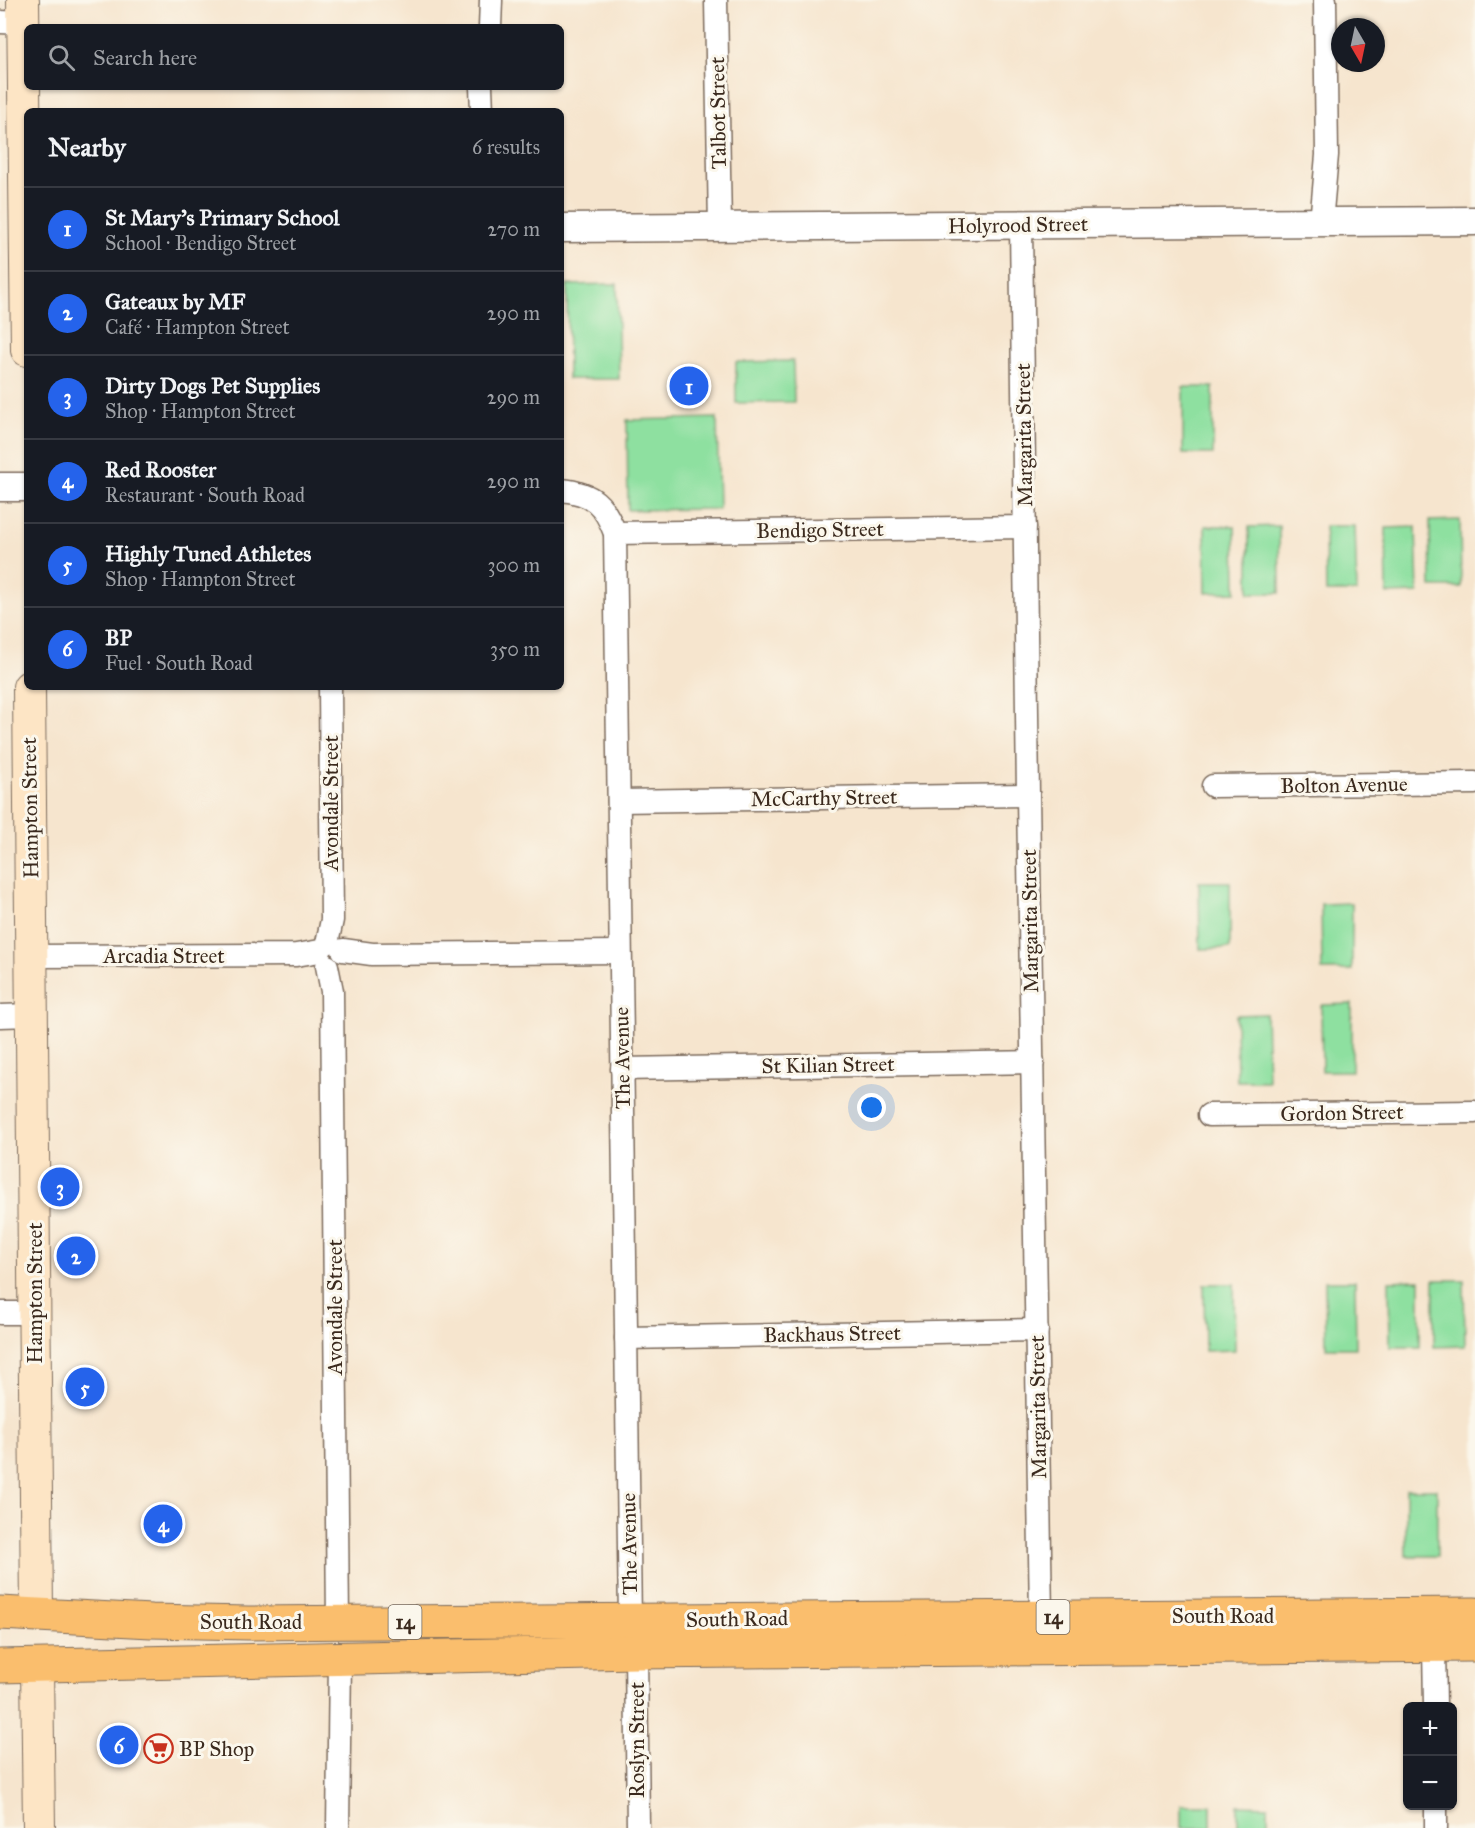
<!DOCTYPE html>
<meta charset="utf-8">
<style>
body{margin:0;font-family:"IM FELL Great Primer",serif;background:#242831;color:#f1f3f6}
.controls{position:absolute;right:18px;bottom:18px;display:grid;overflow:hidden;border-radius:9px;box-shadow:0 2px 4px #0004}
.controls button{width:54px;height:54px;display:grid;place-items:center;padding:0;border:0;border-bottom:2px solid #363941;background:#171b24;color:#f1f3f6;font:30px sans-serif}
.compass{position:absolute;left:1331px;top:18px;width:54px;height:54px;border-radius:50%;background:#171b24;box-shadow:0 2px 4px #0004;rotate:171deg}
.you{position:absolute;left:872px;top:1108px;width:21px;height:21px;margin:-15px;border:4px solid #fff;border-radius:50%;background:#1a73e8;box-shadow:0 0 0 9px #1a73e833}
.badge{display:grid;place-items:center;width:39px;height:39px;border-radius:50%;background:#2563eb;color:#fff;font-size:20px;font-weight:700}
.pin{position:absolute;translate:-50% -50%;border:3px solid #fff;box-shadow:0 2px 6px #0006}
.list{margin:0;padding:0;list-style:none}
h2{display:flex;justify-content:space-between;align-items:center;height:78px;margin:0;padding:0 24px;font-size:26px}
h2 small{font-size:20px;font-weight:400;color:#9ea1a6}
.list li{display:grid;grid-template-columns:39px 1fr auto;gap:18px;align-items:center;box-sizing:border-box;height:84px;padding:0 24px;border-top:2px solid #363941}
.list b{display:block;font-size:22px;white-space:nowrap}
.list p{margin:0;font-size:20px;white-space:nowrap;color:#9ea1a6}
.list em{font-size:20px;font-style:normal;color:#9ea1a6}
.icon{flex:none;width:33px;height:33px;fill:none;stroke:currentColor;stroke-width:2;stroke-linecap:round;stroke-linejoin:round}
.map{position:relative;flex:none;width:1475px;height:1828px;overflow:hidden}
.search{position:absolute;background:#171b24;box-shadow:0 2px 4px #0004;left:24px;top:24px;width:540px;height:66px;display:flex;align-items:center;gap:15px;box-sizing:border-box;padding:0 21px;border-radius:9px;color:#9ea1a6;font-size:22px}
.panel{position:absolute;background:#171b24;box-shadow:0 2px 4px #0004;left:24px;top:108px;width:540px;height:582px;border-radius:9px}
.map>svg:first-child{display:block}
</style>
<div class="map">
<svg width="1475" height="1828" viewBox="0 0 1475 1828">
<rect width="100%" height="100%" fill="#fbf7ec"/>
<filter id="ink" filterUnits="userSpaceOnUse"><feTurbulence type="fractalNoise" baseFrequency=".0167" numOctaves="2"/><feDisplacementMap in="SourceGraphic" scale="12" xChannelSelector="R" yChannelSelector="G"/><feConvolveMatrix kernelMatrix="1 2 1 2 8 2 1 2 1" color-interpolation-filters="sRGB"/></filter>
<filter id="wash" filterUnits="userSpaceOnUse"><feTurbulence type="fractalNoise" baseFrequency=".008" numOctaves="4" result="noise"/><feDisplacementMap in="SourceGraphic" scale="24" xChannelSelector="R" yChannelSelector="G"/><feGaussianBlur stdDeviation="1.35" result="paint"/><feColorMatrix in="noise" values="0 0 0 0 0 0 0 0 0 0 0 0 0 0 0 0 0 1.4 0 .05"/><feComposite in="paint" operator="in"/></filter>
<g filter="url(#wash)">
<rect width="100%" height="100%" fill="#f6e5ce"/>
<g fill="#8ee0a0" stroke="#64855f" stroke-width="1.5">
<path d="M617 284 619 379H568L567 285Z"/>
<path d="M793 361 794 402 736 403V362Z"/>
<rect x="1183" y="387" width="30" height="67"/>
<path d="M717 418 719 509 628 510 627 420Z"/>
<path d="M1460 520 1461 587H1431L1430 521Z"/>
<path d="M1205 526H1235L1236 592 1206 593Z"/>
<path d="M1279 526 1280 593H1249V527Z"/>
<path d="M1325 526H1355L1357 592H1326Z"/>
<path d="M1416 527 1418 593 1387 594 1386 528Z"/>
<path d="M1199 882H1230V948L1200 949Z"/>
<path d="M1352 903V970H1322L1321 904Z"/>
<path d="M1352 1004V1071H1322L1321 1005Z"/>
<path d="M1266 1014 1268 1081H1237L1236 1015Z"/>
<path d="M1420 1280V1347H1390L1389 1281Z"/>
<path d="M1434 1280H1464L1465 1346 1434 1347Z"/>
<path d="M1325 1281H1355L1356 1348H1326Z"/>
<path d="M1204 1284H1234L1235 1350 1205 1351Z"/>
<rect x="1406" y="1489" width="31" height="67"/>
<rect x="1181" y="1805" width="30" height="23"/>
<path d="M1238 1805 1268 1806V1828H1238Z"/>
</g>
</g>
<g filter="url(#ink)">
<g fill="none" stroke-linecap="round" stroke-linejoin="round">
<defs>
<g id="minor">
<path d="M716 0 720 227"/>
<path d="M0 22 23 23"/>
<path d="M490 27 491 0"/>
<path d="M481 87 482 111"/>
<path d="M1321 223 1327 155 1325 0"/>
<path d="M1021 225 1028 795 1041 1617"/>
<path d="M561 490C593 493 604 504 615 533L630 1620"/>
<path d="M615 533 1025 527"/>
<path d="M1213 786 1475 783"/>
<path d="M619 801 1028 795"/>
<path d="M327 943 332 920 330 687"/>
<path d="M343 950 372 954 620 952"/>
<path d="M32 956 296 955 320 951"/>
<path d="M327 966 332 991 338 1623"/>
<path d="M0 1016 32 1015"/>
<path d="M622 1069 1033 1062"/>
<path d="M1209 1115 1475 1112"/>
<path d="M0 1313H35"/>
<path d="M626 1338 1037 1330"/>
<path d="M1434 1646 1435 1706"/>
<path d="M636 1652 638 1828"/>
<path d="M1436 1806V1828"/>
<path d="M338 1828 340 1658"/>
</g>
<g id="tertiary">
<path d="M561 228 1475 221"/>
<path d="M0 487H27"/>
</g>
<g id="secondary">
<path d="M23 0 27 350"/>
<path d="M29 687 37 1615"/>
<path d="M37 1665 39 1828"/>
</g>
<g id="primary">
<path d="M0 1613 151 1621 248 1623 1475 1614"/>
<path d="M0 1666 636 1652 1475 1645"/>
</g>
</defs>
<use href="#minor" stroke="#7c6b5c" stroke-width="25"/>
<use href="#tertiary" stroke="#7c6b5c" stroke-width="31"/>
<use href="#secondary" stroke="#7c6b5c" stroke-width="34"/>
<use href="#primary" stroke="#7c6b5c" stroke-width="35"/>
<use href="#minor" stroke="#fff" stroke-width="22"/>
<use href="#tertiary" stroke="#fff" stroke-width="28"/>
<use href="#secondary" stroke="#fde5c5" stroke-width="32"/>
<use href="#primary" stroke="#fabe6d" stroke-width="33"/>
</g>
</g>
<defs>
<symbol id="supermarket-ring" viewBox="-11 -11 22 22"><circle r="9.5" fill="#fbf7ec" stroke="#c8321e" stroke-width="1.5"/><path d="M-6-5.5h2.5l.6 2H6L4.5 2H-2.5L-4.4-4H-6ZM-1.5 3.2a1.3 1.3 0 1 0 .1 0ZM3 3.2a1.3 1.3 0 1 0 .1 0Z" fill="#c8321e"/></symbol>
</defs>
<g fill-rule="evenodd">
<use href="#supermarket-ring" x="142" y="1732" width="33" height="33"/>
</g>
<g text-anchor="middle" stroke-width="6" stroke-linejoin="round" paint-order="stroke">
<g fill="#fbf7ec" stroke="#75685c" stroke-width="1.5">
<rect x="1036.5" y="1600" width="33" height="34" rx="4.5"/>
<rect x="388.5" y="1605" width="33" height="34" rx="4.5"/>
</g>
<g font-size="20" font-weight="bold" fill="#3b2a1e">
<text x="1053" y="1624">14</text>
<text x="405" y="1629">14</text>
</g>
<g font-size="21" fill="#3b2a1e" stroke="#fbf7ec">
<text transform="translate(718 113) rotate(-91)" y="7">Talbot Street</text>
<text transform="translate(1018 225) rotate(-1)" y="7">Holyrood Street</text>
<text transform="translate(1024 435) rotate(-91)" y="7">Margarita Street</text>
<text transform="translate(820 530) rotate(-1)" y="7">Bendigo Street</text>
<text transform="translate(1344 785) rotate(-1)" y="7">Bolton Avenue</text>
<text transform="translate(824 798) rotate(-1)" y="7">McCarthy Street</text>
<text transform="translate(331 803) rotate(-90)" y="7">Avondale Street</text>
<text transform="translate(30 808) rotate(-91)" y="7">Hampton Street</text>
<text transform="translate(1030 921) rotate(-91)" y="7">Margarita Street</text>
<text x="164" y="963">Arcadia Street</text>
<text transform="translate(622 1058) rotate(-91)" y="7">The Avenue</text>
<text transform="translate(828 1065) rotate(-1)" y="7">St Kilian Street</text>
<text transform="translate(1342 1113) rotate(-1)" y="7">Gordon Street</text>
<text transform="translate(35 1293) rotate(-90)" y="7">Hampton Street</text>
<text transform="translate(335 1307) rotate(-90)" y="7">Avondale Street</text>
<text transform="translate(832 1334) rotate(-1)" y="7">Backhaus Street</text>
<text transform="translate(1038 1407) rotate(-91)" y="7">Margarita Street</text>
<text transform="translate(629 1544) rotate(-91)" y="7">The Avenue</text>
<text x="1223" y="1623">South Road</text>
<text transform="translate(737 1619) rotate(-1)" y="7">South Road</text>
<text x="251" y="1629">South Road</text>
<text transform="translate(637 1740) rotate(-90)" y="7">Roslyn Street</text>
</g>
<g font-size="21" fill="#3b2a1e" stroke="#fbf7ec" text-anchor="start">
<text x="179" y="1756">BP Shop</text>
</g>
</g>
</svg>
<div class="controls">
<button>+</button>
<button>−</button>
</div>
<svg class="compass" viewBox="-18 -18 36 36"><path d="M0-13l5 13h-10z" fill="#e53935"/><path d="M0 13l5-13h-10z" fill="#9ea1a6"/></svg>
<div class="you"></div>
<div class="pin badge" style="left:689px;top:386px">1</div>
<div class="pin badge" style="left:76px;top:1256px">2</div>
<div class="pin badge" style="left:60px;top:1187px">3</div>
<div class="pin badge" style="left:163px;top:1524px">4</div>
<div class="pin badge" style="left:85px;top:1387px">5</div>
<div class="pin badge" style="left:119px;top:1745px">6</div>
<div class="search"><svg class="icon" aria-label="search" viewBox="0 0 24 24"><circle cx="10" cy="10" r="6"/><path d="M15 15l6 6"/></svg>Search here</div>
<section class="panel">
<h2>Nearby<small>6 results</small></h2>
<ul class="list">
<li><span class="badge">1</span><div><b>St Mary's Primary School</b><p>School · Bendigo Street</p></div><em>270 m</em></li>
<li><span class="badge">2</span><div><b>Gateaux by MF</b><p>Café · Hampton Street</p></div><em>290 m</em></li>
<li><span class="badge">3</span><div><b>Dirty Dogs Pet Supplies</b><p>Shop · Hampton Street</p></div><em>290 m</em></li>
<li><span class="badge">4</span><div><b>Red Rooster</b><p>Restaurant · South Road</p></div><em>290 m</em></li>
<li><span class="badge">5</span><div><b>Highly Tuned Athletes</b><p>Shop · Hampton Street</p></div><em>300 m</em></li>
<li><span class="badge">6</span><div><b>BP</b><p>Fuel · South Road</p></div><em>350 m</em></li>
</ul>
</section>
</div>
